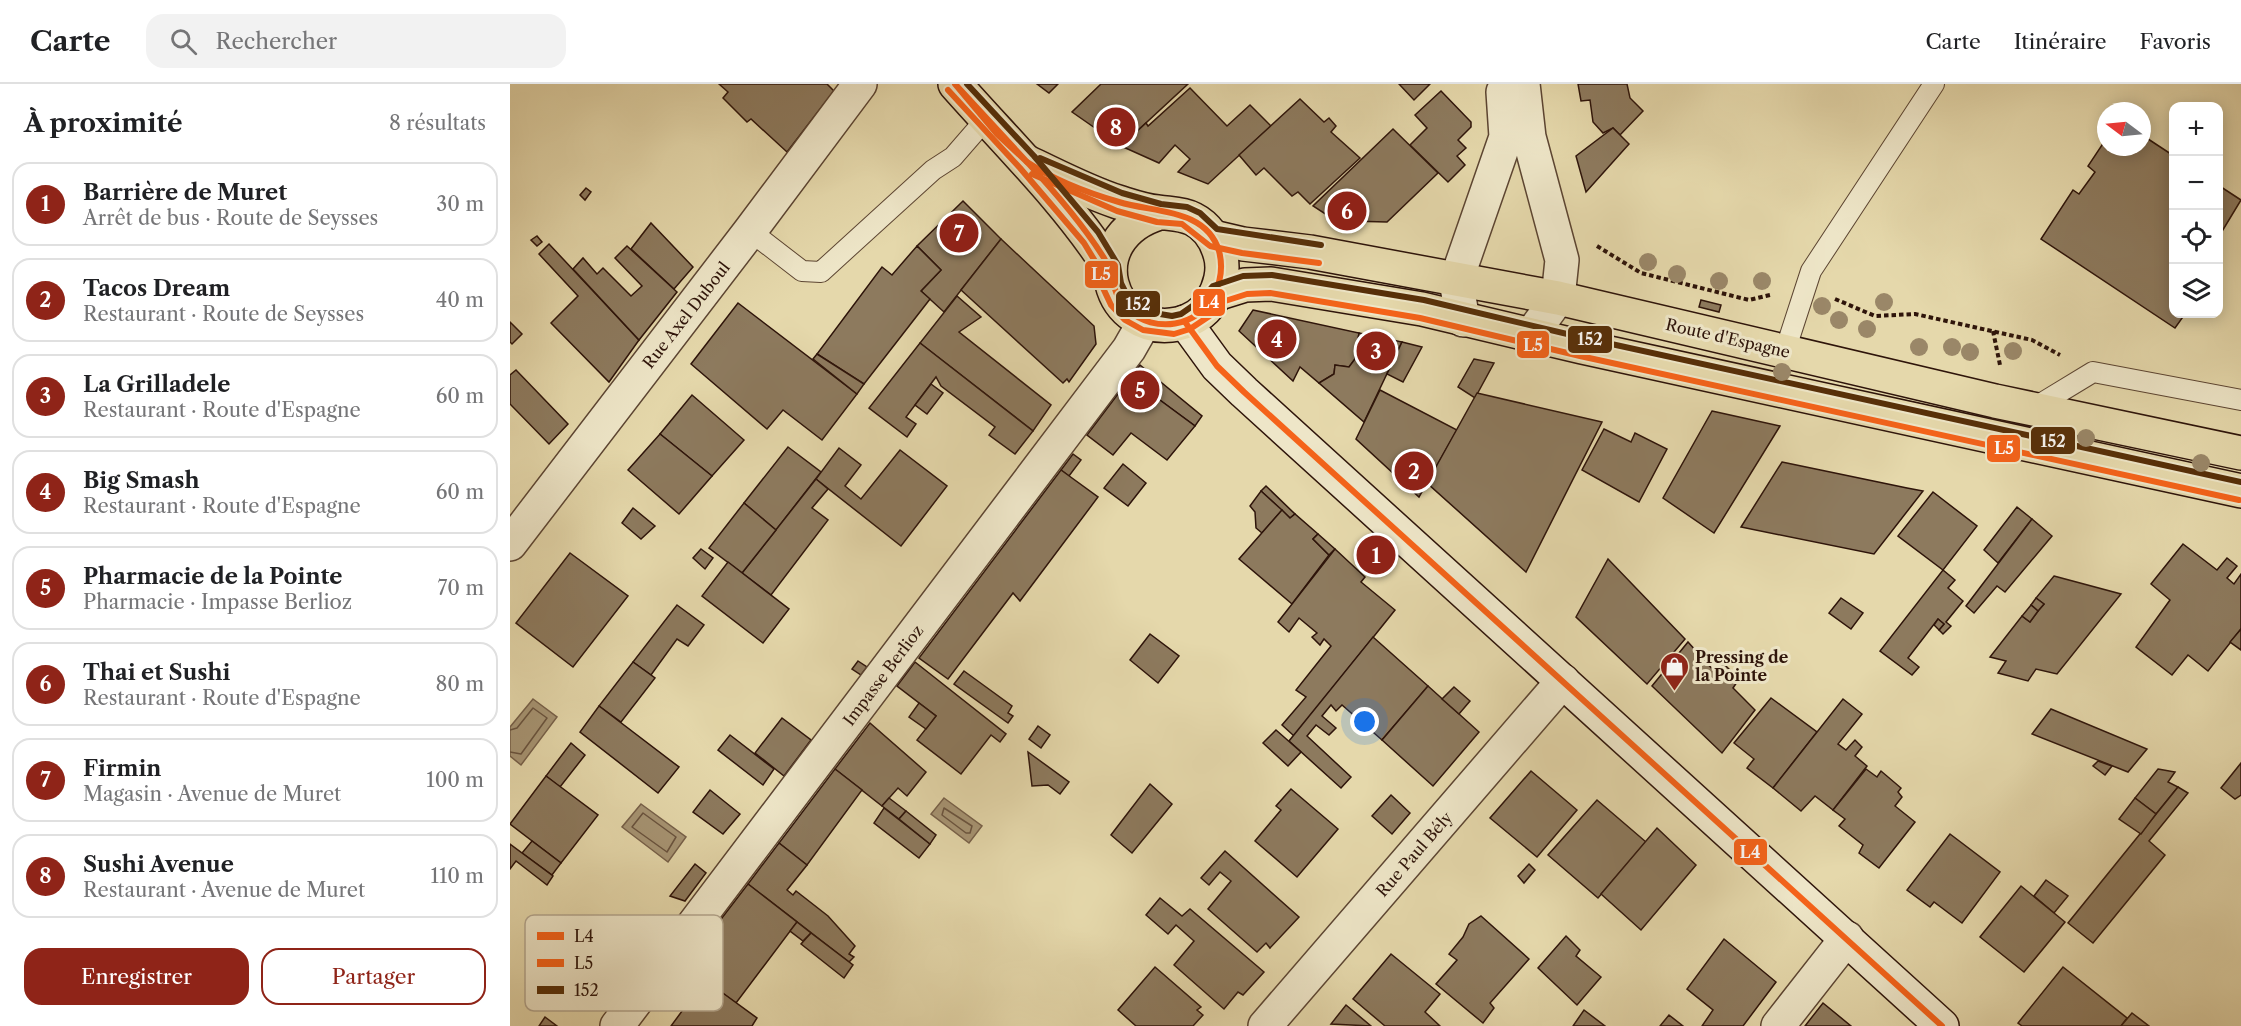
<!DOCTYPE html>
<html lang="fr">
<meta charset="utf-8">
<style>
body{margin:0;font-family:"Libre Caslon Text",serif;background:#f2f2f2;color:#202124}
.controls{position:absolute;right:18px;top:18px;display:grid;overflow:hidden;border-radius:12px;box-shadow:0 3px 15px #0003}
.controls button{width:54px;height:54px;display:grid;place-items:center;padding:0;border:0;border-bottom:2px solid #e0e0e0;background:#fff;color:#202124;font:30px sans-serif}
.compass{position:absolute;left:1587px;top:18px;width:54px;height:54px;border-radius:50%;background:#fff;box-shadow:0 3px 15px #0003;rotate:286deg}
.you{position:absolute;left:855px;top:638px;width:21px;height:21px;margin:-15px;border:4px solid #fff;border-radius:50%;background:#1a73e8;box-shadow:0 0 0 9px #1a73e833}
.badge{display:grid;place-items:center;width:39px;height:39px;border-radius:50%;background:#8f2418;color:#fff;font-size:20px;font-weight:700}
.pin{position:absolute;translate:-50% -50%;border:3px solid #fff;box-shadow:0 2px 6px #0006}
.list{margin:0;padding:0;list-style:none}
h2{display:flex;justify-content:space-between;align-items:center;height:78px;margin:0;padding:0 24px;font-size:26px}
h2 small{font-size:20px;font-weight:400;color:#757577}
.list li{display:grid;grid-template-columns:39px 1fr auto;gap:18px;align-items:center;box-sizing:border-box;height:84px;margin:0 12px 12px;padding:0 12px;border:2px solid #e0e0e0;border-radius:18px}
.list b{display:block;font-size:22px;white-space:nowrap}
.list p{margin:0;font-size:20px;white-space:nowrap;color:#757577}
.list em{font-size:20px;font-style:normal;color:#757577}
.actions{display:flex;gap:12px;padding:18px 24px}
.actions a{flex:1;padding:14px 0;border:2px solid #8f2418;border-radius:18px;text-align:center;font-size:21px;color:#8f2418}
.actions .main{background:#8f2418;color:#fff}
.icon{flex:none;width:33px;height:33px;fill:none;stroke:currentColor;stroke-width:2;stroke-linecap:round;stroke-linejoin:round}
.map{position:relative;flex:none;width:1731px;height:942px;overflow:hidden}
header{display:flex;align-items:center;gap:36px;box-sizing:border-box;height:84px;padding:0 30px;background:#fff;border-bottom:2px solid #e0e0e0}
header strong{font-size:28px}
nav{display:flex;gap:33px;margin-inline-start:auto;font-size:21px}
.search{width:420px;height:54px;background:#f2f2f2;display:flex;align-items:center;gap:15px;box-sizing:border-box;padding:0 21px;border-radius:18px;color:#757577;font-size:22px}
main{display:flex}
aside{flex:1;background:#fff}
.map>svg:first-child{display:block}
</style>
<header>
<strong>Carte</strong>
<div class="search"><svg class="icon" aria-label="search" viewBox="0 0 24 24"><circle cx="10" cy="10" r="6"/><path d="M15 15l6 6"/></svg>Rechercher</div>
<nav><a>Carte</a><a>Itinéraire</a><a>Favoris</a></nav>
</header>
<main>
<aside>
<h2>À proximité<small>8 résultats</small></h2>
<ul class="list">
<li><span class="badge">1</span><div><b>Barrière de Muret</b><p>Arrêt de bus · Route de Seysses</p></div><em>30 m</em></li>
<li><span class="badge">2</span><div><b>Tacos Dream</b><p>Restaurant · Route de Seysses</p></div><em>40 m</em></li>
<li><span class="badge">3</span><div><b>La Grilladele</b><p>Restaurant · Route d'Espagne</p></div><em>60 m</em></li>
<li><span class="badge">4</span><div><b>Big Smash</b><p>Restaurant · Route d'Espagne</p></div><em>60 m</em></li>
<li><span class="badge">5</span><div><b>Pharmacie de la Pointe</b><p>Pharmacie · Impasse Berlioz</p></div><em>70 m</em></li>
<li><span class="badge">6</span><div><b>Thai et Sushi</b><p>Restaurant · Route d'Espagne</p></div><em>80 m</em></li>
<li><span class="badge">7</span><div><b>Firmin</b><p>Magasin · Avenue de Muret</p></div><em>100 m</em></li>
<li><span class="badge">8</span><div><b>Sushi Avenue</b><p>Restaurant · Avenue de Muret</p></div><em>110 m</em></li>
</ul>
<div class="actions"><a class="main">Enregistrer</a><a>Partager</a></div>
</aside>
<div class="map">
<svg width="1731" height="942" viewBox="0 0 1731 942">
<rect width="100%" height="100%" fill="#e5d8ab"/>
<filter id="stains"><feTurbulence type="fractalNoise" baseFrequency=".00333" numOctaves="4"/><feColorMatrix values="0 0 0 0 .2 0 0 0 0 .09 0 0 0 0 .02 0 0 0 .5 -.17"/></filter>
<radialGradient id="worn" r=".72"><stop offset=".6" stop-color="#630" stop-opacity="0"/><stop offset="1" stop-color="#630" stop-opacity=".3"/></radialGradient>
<g fill="#a79574" stroke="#77614a" stroke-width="1.5">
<path d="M23 615 47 633 11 681 0 672V643Z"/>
<path d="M434 714 472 742 459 759 421 730Z"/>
<path d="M131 720 176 753 158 778 112 743Z"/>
</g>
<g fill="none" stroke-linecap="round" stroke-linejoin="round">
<g stroke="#6a543f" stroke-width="1.5">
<path d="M0 646 7 644 23 624 37 634 11 670 0 668"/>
<path d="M434 724 462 742 460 749H456L432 731Z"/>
<path d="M133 729 166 753 157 768 122 743Z"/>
</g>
</g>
<g fill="#8d7a5e" stroke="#2e140a" stroke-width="1.5">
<path d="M209 0H317L324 7 277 68 241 35 237 38 213 14 218 8Z"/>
<path d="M527 0H548L539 9Z"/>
<path d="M591 0H678L611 62 562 28Z"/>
<path d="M889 0H920L904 16Z"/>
<path d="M1068 0H1117L1120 14 1133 27 1110 51 1103 44 1093 49 1083 38 1080 16 1071 17Z"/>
<path d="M680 4 717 42 740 21 761 42 698 100 668 88 680 75 665 61 649 79 611 62 636 39 638 42Z"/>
<path d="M931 7 961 38V43L948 56 956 64 947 72 955 81 938 98 900 61 917 44 905 31Z"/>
<path d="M790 15 814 38 819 34 826 42 821 48 850 74 800 120 788 108 782 112 754 84 746 91 729 71Z"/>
<path d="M1103 44 1119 60 1076 108 1066 72Z"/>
<path d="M883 45 928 89 877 138 838 137 817 131 803 122Z"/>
<path d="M1632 51 1664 72V230H1675L1665 244 1531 155 1563 106 1569 110 1585 88 1578 82 1596 55V63H1632Z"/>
<path d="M1708 101 1731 116 1708 154Z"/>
<path d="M76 104 81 108 75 116 70 111Z"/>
<path d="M453 117 491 155 434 228 411 207 431 186 407 162Z"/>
<path d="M141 139 183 183 164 205 121 165Z"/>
<path d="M27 152 32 158 27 162 21 156Z"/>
<path d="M491 155 584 242 586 260 559 298 557 295 553 299 451 206Z"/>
<path d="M39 160 129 256 99 298 41 239 68 212 29 170Z"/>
<path d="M117 162 167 208 129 256 63 185 73 174 87 190 93 184 121 212 132 202 105 174Z"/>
<path d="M407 162 431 186 411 207 420 215 354 300 307 270 372 183 382 191Z"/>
<path d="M447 212 471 233 449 248 541 321 523 347 410 259Z"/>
<path d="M1191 216 1211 221 1209 228 1189 223Z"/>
<path d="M228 219 347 310 312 356 273 326 257 345 181 280Z"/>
<path d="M743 226 849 249 845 275 839 283 825 281 824 290 809 299 790 283 783 297 729 247Z"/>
<path d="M0 238 12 250 2 260 0 258Z"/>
<path d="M849 249 892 258 854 338 809 299 824 290 825 281 839 283 845 275Z"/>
<path d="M892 258 912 263 893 298 877 290Z"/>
<path d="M410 259 523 347 505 370 479 351 485 343 431 302 426 293 396 333 406 340 397 353 359 324Z"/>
<path d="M307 270 354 300 347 310 303 275Z"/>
<path d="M964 275 984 279 965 314 948 303Z"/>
<path d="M630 281 692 332 685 342 620 294Z"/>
<path d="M6 286 58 340 39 360 0 320V291Z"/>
<path d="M620 294 685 342 657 376 621 349 603 371 577 351Z"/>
<path d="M421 300 433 309 417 330 405 321Z"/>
<path d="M870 306 947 346 909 413 846 355Z"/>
<path d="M967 309 1092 338 1016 488 917 399Z"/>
<path d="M182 311 234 356 202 392 150 350Z"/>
<path d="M1202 327 1270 342 1204 449 1153 414Z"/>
<path d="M1094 345 1121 358 1125 349 1157 365 1129 418 1072 386Z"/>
<path d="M150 350 202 392 169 430 118 386Z"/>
<path d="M278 363 311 388 266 446 234 419Z"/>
<path d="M329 364 351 381 335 402 351 415 390 366 437 402 391 462 306 395Z"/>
<path d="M563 370 571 376 559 392 551 386Z"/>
<path d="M1272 378 1397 404 1413 407 1364 470 1231 443Z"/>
<path d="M613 380 636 399 618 422 594 404Z"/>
<path d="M551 386 588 413 510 517 503 509 438 595 409 574Z"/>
<path d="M306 395 318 405 302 424 318 436 261 511 232 489Z"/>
<path d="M756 402 785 430 780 434 751 407Z"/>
<path d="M751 407 772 426 752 449 746 444 745 428 740 422Z"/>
<path d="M1423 408 1467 442 1433 486 1388 452Z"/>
<path d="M234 419 266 446 232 489 199 464Z"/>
<path d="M1507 423 1522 435 1488 479 1474 466Z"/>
<path d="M123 424 145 442 131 455 112 439Z"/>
<path d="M772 426 780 434 785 430 808 450 803 455 819 471 782 520 729 475Z"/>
<path d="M1522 435 1542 452 1495 508 1487 502 1464 529 1456 522Z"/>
<path d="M808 450 825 465 819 471 803 455Z"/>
<path d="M1673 460 1707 486 1717 474 1727 482 1717 494 1724 500 1731 490V545L1698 587 1678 571 1662 591 1626 563 1660 516 1641 500Z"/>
<path d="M191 465 203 474 195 485 183 474Z"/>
<path d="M825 465 855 493 851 498 885 526 784 652 772 641 796 613 786 606 821 562 814 555 810 561 802 553 807 549 789 534 779 548 768 538Z"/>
<path d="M60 469 118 512 63 583 6 539Z"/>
<path d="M1098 475 1175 555 1137 600 1066 533Z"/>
<path d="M218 478 279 525 253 559 192 512Z"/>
<path d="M1433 486 1445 496 1438 504 1453 517 1436 538 1441 542 1433 550 1429 546 1434 540 1428 535 1398 574 1409 583 1402 591 1370 567Z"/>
<path d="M1544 492 1611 510 1547 590 1526 585 1518 597 1488 589 1496 577 1480 573 1512 532 1520 538 1528 527 1534 520 1526 514Z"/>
<path d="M1331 514 1353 529 1341 545 1319 529Z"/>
<path d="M1526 514 1534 520 1528 527 1521 521Z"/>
<path d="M167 521 194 541 178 562 167 555 141 591 123 578Z"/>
<path d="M1521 521 1528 527 1520 538 1512 532Z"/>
<path d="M1428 535 1434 540 1429 546 1424 541Z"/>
<path d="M1731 545V566L1720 558Z"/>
<path d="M640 550 669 572 648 599 620 576Z"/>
<path d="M863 553 918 602 872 656 832 621 826 627 821 621 812 632 826 644 819 651 806 641 797 652 841 693 831 704 779 657Z"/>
<path d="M1178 558 1205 588 1213 579 1229 595 1223 604 1245 626 1212 669 1142 602Z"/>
<path d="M348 577 357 583 351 591 342 585Z"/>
<path d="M123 578 145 594 111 638 89 622Z"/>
<path d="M405 578 496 650 490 658 481 651 451 690 407 656 426 632 387 602Z"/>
<path d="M454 587 502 622 498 629 503 632 498 639 444 600Z"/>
<path d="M918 602 969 648 923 702 872 656Z"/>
<path d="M944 603 960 617 949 630 932 615Z"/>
<path d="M1261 614 1307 648 1263 704 1237 684 1244 675 1224 659Z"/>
<path d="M1333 615 1352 630 1328 660 1336 666 1345 656 1352 663 1345 672 1357 682 1323 726 1305 712 1291 727 1263 704Z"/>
<path d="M409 619 426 632 416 645 399 633Z"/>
<path d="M89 622 169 683 148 709 70 648Z"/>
<path d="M1541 625 1637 665 1618 688 1522 650Z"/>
<path d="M272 634 301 656 274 692 245 669Z"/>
<path d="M360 639 416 688 397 712 388 704 372 722 325 685Z"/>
<path d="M528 642 540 651 531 664 519 655Z"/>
<path d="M766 646 791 668 778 682 753 659Z"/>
<path d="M220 651 264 685 253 701 208 666Z"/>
<path d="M61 659 75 671 50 703 36 692Z"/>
<path d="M518 668 559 698 550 710 538 701 522 702Z"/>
<path d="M1588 677 1602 682 1595 691 1583 682Z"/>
<path d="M1731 679V711L1725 715 1711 704Z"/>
<path d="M325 685 352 706 297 781 269 759Z"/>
<path d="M1356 685 1367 693 1371 687 1391 704 1388 708 1392 713 1385 722 1405 738 1369 784 1349 769 1353 761 1329 742 1335 735 1323 726Z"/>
<path d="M1648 685 1665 688 1658 698 1668 703 1646 730 1625 714Z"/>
<path d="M1021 687 1067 726 1027 773 980 734Z"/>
<path d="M36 692 88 731 51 779 0 740Z"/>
<path d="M640 700 662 720 622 769 601 751Z"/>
<path d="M1668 703 1678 709 1639 757 1655 771 1583 859 1558 839Z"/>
<path d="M781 705 828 745 787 793 745 757 771 726 766 722Z"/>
<path d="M200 706 230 730 213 750 183 728Z"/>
<path d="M881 711 900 729 882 750 862 732Z"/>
<path d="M379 714 396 727 389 735 372 722Z"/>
<path d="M1625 714 1646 730 1631 750 1609 735Z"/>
<path d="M1087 716 1136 758 1088 814 1038 771Z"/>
<path d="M374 724 420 760 409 774 364 739Z"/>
<path d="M396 727 426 751 420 760 389 735Z"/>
<path d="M1147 744 1186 781 1131 846 1091 810Z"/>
<path d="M1440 750 1490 788 1452 839 1424 818 1420 823 1397 806Z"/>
<path d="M22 757 51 779 42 791 12 769Z"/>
<path d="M269 759 297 781 277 806 283 811 286 807 318 832 345 862 339 870 344 873 339 878 238 800Z"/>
<path d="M0 760 43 792 37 801 6 777 0 785Z"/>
<path d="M715 767 789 833 760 864 756 859 747 868 698 825 721 797 710 788 699 801 691 794Z"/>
<path d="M185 780 196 789 175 817 160 812Z"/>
<path d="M1019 780 1025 786 1014 799 1008 792Z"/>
<path d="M1536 796 1558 812 1544 829 1524 812Z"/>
<path d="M238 800 287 838 226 919 175 882Z"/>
<path d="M1511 802 1555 838 1514 888 1470 853Z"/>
<path d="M650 814 672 832 680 825 754 888 733 911 728 908 714 925 664 881 684 857 666 841 658 850 636 831Z"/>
<path d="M971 832 1019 875 980 919 984 924 973 939 926 900 947 876 939 870 953 853 959 840Z"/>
<path d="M287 838 301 849 293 857 280 847Z"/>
<path d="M301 849 343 881 334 894 291 860Z"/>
<path d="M1056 852 1070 866 1066 872 1091 893 1067 921 1028 884Z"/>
<path d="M1214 855 1266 898 1233 942H1192L1203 926 1177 905Z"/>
<path d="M881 870 930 910 915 928 930 942H875L843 915Z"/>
<path d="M645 883 691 923 687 926 693 931 683 942H626L608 926Z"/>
<path d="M1553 883 1617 934 1611 942H1512L1508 939Z"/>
<path d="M195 896 247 934 242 942H161Z"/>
<path d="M1313 919 1341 942H1295Z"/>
<path d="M836 921 861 942 821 940Z"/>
<path d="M1074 926 1095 942H1063Z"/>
<path d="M1622 929 1639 942H1611Z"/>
<path d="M1159 931 1173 942H1150Z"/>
<path d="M35 933 47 942H29Z"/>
</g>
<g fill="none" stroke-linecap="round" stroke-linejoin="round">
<defs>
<g id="service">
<path d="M240 147 292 187 311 188 423 86 443 73 476 35"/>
<path d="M1275 267 1301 187 1424 0"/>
<path d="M1522 325 1583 288 1731 316"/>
</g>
<g id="minor">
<path d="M1013 0 1019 53 1052 176 1048 214 1021 251"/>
<path d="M953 236 946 197 996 53 993 8"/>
<path d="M0 460 240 147 350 0"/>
<path d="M107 942 619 265 635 237"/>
<path d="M755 942 1053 597"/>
</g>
<path id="tertiary" d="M1268 942 1337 854"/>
<path id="secondary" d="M675 238 707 282 734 308 1432 942"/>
<g id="primary">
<path d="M445 0C498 60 556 116 600 184"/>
<path d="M517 78C547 92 577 108 608 118 621 122 635 127 648 128 660 130 671 129 683 135 697 142 706 156 710 170 715 186 710 204 701 218 694 229 681 237 668 240 599 254 567 155 649 129"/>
<path d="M703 153 733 160 800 168 1048 214 1485 317 1731 369"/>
<path d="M706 210 735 201 761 200 912 225 1072 263 1731 407"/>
</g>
</defs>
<use href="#service" stroke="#5c4532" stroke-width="22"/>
<use href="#minor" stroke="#5c4532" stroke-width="36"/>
<use href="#tertiary" stroke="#5c4532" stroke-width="36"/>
<use href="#secondary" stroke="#2e140a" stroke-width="36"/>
<use href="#primary" stroke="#2e140a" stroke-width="36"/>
<g stroke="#2e140a" stroke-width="4" stroke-dasharray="4.5 3" stroke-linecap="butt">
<path d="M1087 162 1131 189 1239 216 1260 211"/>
<path d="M1325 215 1365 232 1405 230 1522 256 1550 271"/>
<path d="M1483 247 1490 281"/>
</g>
<use href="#service" stroke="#eee6c8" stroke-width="20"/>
<use href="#minor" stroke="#eee6c8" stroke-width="33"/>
<use href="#tertiary" stroke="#eee6c8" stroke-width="33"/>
<use href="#secondary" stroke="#eee6c8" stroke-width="33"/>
<use href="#primary" stroke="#e5d8ab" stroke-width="33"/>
<defs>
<g id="bus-1">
<path d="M445 0 517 78 487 50Z"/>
<path d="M517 78C544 96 578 109 609 118 644 129 696 124 709 167 713 182 711 197 704 211 688 243 645 250 618 226 601 211 605 192 594 174 572 139 545 108 517 78Z"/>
<path d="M675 238 707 282 734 308 1432 942"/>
</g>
<g id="bus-2">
<path d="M438 6 510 84 574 159 591 187 593 204 601 221 615 236 633 246 664 250 680 245 704 229 712 218 737 210 760 209 910 234 1070 272 1729 416"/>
<path d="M522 90 607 127 647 138 672 140 700 162 732 169 809 179"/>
</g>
<g id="bus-3">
<path d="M457 0 524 72 588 148 608 181 611 199 617 211 638 228 662 232 671 230 691 216 703 202 733 192 762 191 914 216 1074 254 1731 398"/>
<path d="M530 74 612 109 651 120 677 123 690 129 707 145 811 161"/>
</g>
</defs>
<use href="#bus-1" stroke="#eee6c8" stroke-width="10"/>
<use href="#bus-2" stroke="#eee6c8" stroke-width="10"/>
<use href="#bus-3" stroke="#eee6c8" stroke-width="10"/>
<use href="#bus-1" stroke="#f5631a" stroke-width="6"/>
<use href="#bus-2" stroke="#f5631a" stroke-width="6"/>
<use href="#bus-3" stroke="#572f08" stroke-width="6"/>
</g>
<g fill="#9a8768">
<circle cx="1138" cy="178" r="9"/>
<circle cx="1167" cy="190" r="9"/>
<circle cx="1209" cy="197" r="9"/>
<circle cx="1252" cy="197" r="9"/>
<circle cx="1374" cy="218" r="9"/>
<circle cx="1312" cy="222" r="9"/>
<circle cx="1329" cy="236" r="9"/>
<circle cx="1357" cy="245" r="9"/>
<circle cx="1092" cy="249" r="9"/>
<circle cx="1409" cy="263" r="9"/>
<circle cx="1442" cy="263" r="9"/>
<circle cx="1503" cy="267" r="9"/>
<circle cx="1460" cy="268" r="9"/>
<circle cx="1272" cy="288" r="9"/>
<circle cx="1576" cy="354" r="9"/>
<circle cx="1691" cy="379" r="9"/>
</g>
<defs>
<symbol id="shop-pin" viewBox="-11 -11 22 30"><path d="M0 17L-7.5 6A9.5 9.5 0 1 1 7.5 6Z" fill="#8f2418" stroke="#eee6c8"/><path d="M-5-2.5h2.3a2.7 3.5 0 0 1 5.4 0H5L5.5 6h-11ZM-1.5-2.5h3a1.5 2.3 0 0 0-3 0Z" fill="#fff"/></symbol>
</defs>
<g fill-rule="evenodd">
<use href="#shop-pin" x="1148" y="566" width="33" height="45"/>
</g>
<g text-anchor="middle" stroke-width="6" stroke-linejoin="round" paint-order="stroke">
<g font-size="16" fill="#2e140a" stroke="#eee6c8">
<text transform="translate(176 231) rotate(-52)" y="6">Rue Axel Duboul</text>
<text transform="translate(1218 254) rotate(13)" y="6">Route d'Espagne</text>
<text transform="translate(373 591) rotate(-53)" y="6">Impasse Berlioz</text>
<text transform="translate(904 770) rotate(-49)" y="6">Rue Paul Bély</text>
</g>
<g font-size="16" font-weight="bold" fill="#2e140a" stroke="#eee6c8" text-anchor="start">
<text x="1185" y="579">Pressing de<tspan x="1185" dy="18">la Pointe</tspan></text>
</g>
</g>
<rect x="15" y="831" width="198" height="96" rx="9" fill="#eee6c8" stroke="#b4a78f" stroke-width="1.5"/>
<rect x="27" y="848" width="27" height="8" fill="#f5631a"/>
<rect x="27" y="875" width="27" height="8" fill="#f5631a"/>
<rect x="27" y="902" width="27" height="8" fill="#572f08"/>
<g font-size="16" fill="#2e140a">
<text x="64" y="858">L4</text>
<text x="64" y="885">L5</text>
<text x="64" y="912">152</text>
</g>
<g stroke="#eee6c8" stroke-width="2">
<rect x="574" y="176" width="35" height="29" rx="6" fill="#f5631a"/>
<rect x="682" y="204" width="34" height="29" rx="6" fill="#f5631a"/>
<rect x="605" y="206" width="46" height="28" rx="6" fill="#572f08"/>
<rect x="1057" y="241" width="46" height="29" rx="6" fill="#572f08"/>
<rect x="1006" y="246" width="34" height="29" rx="6" fill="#f5631a"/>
<rect x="1520" y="342" width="46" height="29" rx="6" fill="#572f08"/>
<rect x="1476" y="350" width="35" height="29" rx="6" fill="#f5631a"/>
<rect x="1223" y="754" width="35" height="28" rx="6" fill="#f5631a"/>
</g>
<g font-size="16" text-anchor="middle" font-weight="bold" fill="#fff">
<text x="591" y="196">L5</text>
<text x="699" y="224">L4</text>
<text x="628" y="226">152</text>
<text x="1080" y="261">152</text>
<text x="1023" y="267">L5</text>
<text x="1543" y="363">152</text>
<text x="1494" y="370">L5</text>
<text x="1240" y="774">L4</text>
</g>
<rect width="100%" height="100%" filter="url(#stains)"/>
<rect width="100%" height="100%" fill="url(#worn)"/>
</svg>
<div class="controls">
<button>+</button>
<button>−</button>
<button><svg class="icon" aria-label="locate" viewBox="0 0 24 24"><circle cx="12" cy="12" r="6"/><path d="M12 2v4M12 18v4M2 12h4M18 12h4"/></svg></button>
<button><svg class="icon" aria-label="layers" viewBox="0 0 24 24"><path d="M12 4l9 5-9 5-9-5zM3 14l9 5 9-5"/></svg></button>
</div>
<svg class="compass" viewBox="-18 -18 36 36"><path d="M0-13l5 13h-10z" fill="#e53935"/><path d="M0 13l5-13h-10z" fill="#757577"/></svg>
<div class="you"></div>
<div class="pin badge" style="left:866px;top:471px">1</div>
<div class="pin badge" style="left:904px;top:387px">2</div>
<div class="pin badge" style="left:866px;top:267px">3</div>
<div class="pin badge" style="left:767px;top:255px">4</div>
<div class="pin badge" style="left:630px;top:306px">5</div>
<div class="pin badge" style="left:837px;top:127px">6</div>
<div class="pin badge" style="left:449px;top:149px">7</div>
<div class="pin badge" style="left:606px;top:43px">8</div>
</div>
</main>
